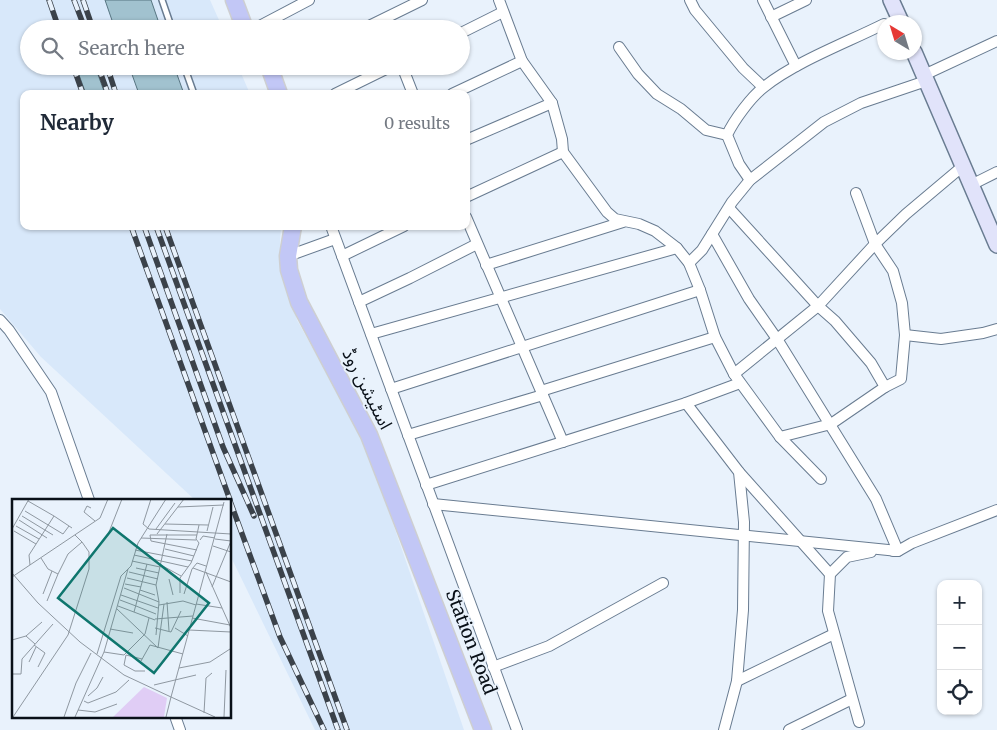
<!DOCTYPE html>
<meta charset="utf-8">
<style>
body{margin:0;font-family:Merriweather,"Noto Sans Arabic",serif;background:#f6f6f7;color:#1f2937}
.controls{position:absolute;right:15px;bottom:15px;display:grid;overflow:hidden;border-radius:10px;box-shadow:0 1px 4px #0004}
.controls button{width:45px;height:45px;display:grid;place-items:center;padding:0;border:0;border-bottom:1px solid #e0e1e3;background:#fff;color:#1f2937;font:25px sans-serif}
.compass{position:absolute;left:877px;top:15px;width:45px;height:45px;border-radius:50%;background:#fff;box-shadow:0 1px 4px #0004;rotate:322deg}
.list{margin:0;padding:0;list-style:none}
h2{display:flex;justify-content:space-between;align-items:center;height:65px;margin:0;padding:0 20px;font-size:21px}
h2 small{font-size:16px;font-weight:400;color:#747a83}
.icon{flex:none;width:28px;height:28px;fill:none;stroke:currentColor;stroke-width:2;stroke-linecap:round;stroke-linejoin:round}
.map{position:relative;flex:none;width:997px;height:730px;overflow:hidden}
.search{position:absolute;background:#fff;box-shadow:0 1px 4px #0004;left:20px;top:20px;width:450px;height:55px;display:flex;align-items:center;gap:12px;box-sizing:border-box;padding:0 18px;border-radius:28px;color:#747a83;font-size:19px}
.panel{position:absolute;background:#fff;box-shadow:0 1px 4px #0004;left:20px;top:90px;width:450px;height:140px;border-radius:10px}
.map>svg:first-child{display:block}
</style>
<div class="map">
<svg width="997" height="730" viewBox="0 0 997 730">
<rect width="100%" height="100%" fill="#e9f2fc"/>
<path fill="#d8e8fa" d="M0 0H210L223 29H29V66H238L250 94H24V226H281L280 243 297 320 365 442 464 730H315L230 555V500H195L41 357 0 309Z"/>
<g fill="#a1c2cf" stroke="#577582">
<path d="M105 0H151L161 29H115Z"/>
<path d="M129 66H174L184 94H139Z"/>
<path d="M96 69 105 94H86L79 75Z"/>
</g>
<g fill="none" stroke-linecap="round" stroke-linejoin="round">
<defs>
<g id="lane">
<path d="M162 0 172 29"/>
<path d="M184 66 194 94"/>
</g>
<g id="street">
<path d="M499 0 522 61 552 103 562 139 563 152 607 212 615 219 639 224 655 231 677 248 689 263 700 290 715 337 734 374 780 437 821 479"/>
<path d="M690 0 695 10 743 68 763 87"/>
<path d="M763 0 796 66"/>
<path d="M771 17 806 0"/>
<path d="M254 29 309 0"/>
<path d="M363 29 422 0"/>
<path d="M461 33 503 12"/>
<path d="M619 47 638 74 657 94 681 109 706 130 727 135"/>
<path d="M402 66 413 94"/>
<path d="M271 73 284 66"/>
<path d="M924 75 997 41"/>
<path d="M335 94 392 66"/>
<path d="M452 94 522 61"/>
<path d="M466 140 552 103"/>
<path d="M750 180 739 164 727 135C734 120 751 97 764 87 797 61 846 43 884 24"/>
<path d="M971 185 997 172"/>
<path d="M466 197 563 152"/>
<path d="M729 208 818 306 835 321 871 363 885 387"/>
<path d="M466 217 563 442"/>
<path d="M331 226 517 730"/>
<path d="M288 256 335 239"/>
<path d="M342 256 404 226"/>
<path d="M689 263 702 250 732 202 750 180 824 122 861 103 926 81"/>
<path d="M486 265 623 222"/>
<path d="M359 302 410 278 477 244"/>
<path d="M0 320 9 330 51 392 89 500"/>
<path d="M371 334 677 248"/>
<path d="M905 335 941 339 983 333 997 329"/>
<path d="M734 374 818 306 875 244 906 214 963 166"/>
<path d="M391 389 700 290"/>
<path d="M541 391 715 337"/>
<path d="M686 403 739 472 744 522 743 610 737 681 724 730"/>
<path d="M408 435 543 395"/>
<path d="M780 437 831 424 885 387 901 379 905 335 902 303 893 271 875 244 856 193"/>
<path d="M739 472 830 574"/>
<path d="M426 485 686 403 740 383"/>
<path d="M433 504 898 551 876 499 777 339 749 299 712 234"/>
<path d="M893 551H898L912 543 997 510"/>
<path d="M493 667 549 646 663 583"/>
<path d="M737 681 834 634"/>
<path d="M175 716 180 730"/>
<path d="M859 722 828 611 830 574 847 557 871 552"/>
<path d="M789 730 852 699"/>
</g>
<g id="secondary">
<path d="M891 0 901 22"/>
<path d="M914 52 997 245"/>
</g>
<g id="primary">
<path d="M234 0 245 29"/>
<path d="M269 66 279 94"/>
<path d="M293 226 288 256 289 270 299 302 369 435 483 730"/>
</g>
</defs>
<use href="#lane" stroke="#697c91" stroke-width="8"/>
<use href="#street" stroke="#697c91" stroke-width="12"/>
<use href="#secondary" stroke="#697c91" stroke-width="18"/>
<use href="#primary" stroke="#cecfd1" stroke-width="19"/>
<use href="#lane" stroke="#fff" stroke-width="5"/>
<use href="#street" stroke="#fff" stroke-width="10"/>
<use href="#secondary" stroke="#e1e3fa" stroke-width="15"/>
<use href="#primary" stroke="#c2c7f6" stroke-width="16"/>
<defs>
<g id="rail">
<path d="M49 0 59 29"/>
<path d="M74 0 85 29"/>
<path d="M83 0 93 29"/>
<path d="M73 66 83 94"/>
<path d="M98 66 108 94"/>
<path d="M107 66 116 94"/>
<path d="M131 226 230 500"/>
<path d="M144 226 223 447 254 516"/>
<path d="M156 226 338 730"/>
<path d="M165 226 347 730"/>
<path d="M230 501 280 637 324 730"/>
</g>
</defs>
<use href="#rail" stroke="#3b424a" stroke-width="5.5"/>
<use href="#rail" stroke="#e9f2fc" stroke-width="4" stroke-dasharray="11" stroke-linecap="butt"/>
</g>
<g text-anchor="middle" stroke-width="4" stroke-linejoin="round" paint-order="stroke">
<g font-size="18" fill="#091018" stroke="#e9f2fc">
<text transform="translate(367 389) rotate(63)" y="6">اسٹیشن روڈ</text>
<text transform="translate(471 642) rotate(69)" y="6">Station Road</text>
</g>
</g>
<g transform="translate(12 499)">
<rect width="219" height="219" fill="#e9f2fc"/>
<path d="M132 188 155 199 152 218H101Z" fill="#e0cdf5"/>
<path fill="none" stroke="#8f98a1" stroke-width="1" d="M139 0 131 25 137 30 219 35M16 2 42 17 17 56 18 66M166 8 212 6M79 9 75 7 72 13 83 22M13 12 51 35 57 27M10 17 41 36M42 17 60 29M7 21 35 39M153 25 196 26M4 27 27 40M0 30 17 0M144 30 163 4M2 32 24 45M195 32 201 8M97 33 110 0M145 35 172 0M129 39 184 41M203 40 219 42M188 41 191 37 203 39M201 47 219 53M153 50 182 57M123 51 180 62M185 51 139 42 138 36H185M122 56 176 68M29 59 36 70 46 75 56 55 70 43 63 36M120 62 148 68M149 66 169 77M124 69 147 74M181 69 219 83M116 70 92 153 112 156 133 135 137 119M117 73 146 80M194 73 219 129M0 74 26 104 68 143 112 176 159 198 154 218M0 78 88 19 96 0M115 79 144 86M157 80 161 96M113 85 129 88M200 88 219 42M112 89 147 103M128 91 143 96M168 94V79L179 64 187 44 184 40 187 26M31 95 40 72M172 95 180 70 185 64 194 67M109 96 146 109M108 101 124 107M35 102 46 75M155 103 157 132M184 105 210 109M147 106 171 102 184 106M106 107 143 121M124 107 144 115M105 110 146 149 152 105M122 113 135 65M180 119 218 126M143 120 181 117M143 129 159 133 169 112M163 129 176 137M98 130 121 134M177 131 219 133M144 136 147 103 144 86 155 35M14 137 30 123M0 141 14 137 23 145M22 146 33 154 26 168M85 155 109 77 119 67 126 44 154 0M114 156 112 166 123 172H133M114 156 130 160M129 162 138 146 171 155M17 163 24 148M167 169 198 163 218 150M0 175H9L10 160 41 125M142 186 184 176M76 197 85 189 91 178M72 202 76 204 104 193 117 181M66 211 83 213 105 205M192 214 194 179 200 174M1 218 56 136 77 70V53L70 43M52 218 64 184 79 154M63 218 92 153M203 218 159 198 212 3M212 218 214 171"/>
<path fill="#0f766e" fill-opacity="0.15" stroke="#0f766e" stroke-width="2.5" d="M101 29 197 104 142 174 46 99Z"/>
<rect width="219" height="219" fill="none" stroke="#091018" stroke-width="2.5"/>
</g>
</svg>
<div class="controls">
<button>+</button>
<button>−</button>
<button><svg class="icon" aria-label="locate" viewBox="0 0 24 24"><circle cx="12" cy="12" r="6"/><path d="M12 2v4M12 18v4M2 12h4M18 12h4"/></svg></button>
</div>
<svg class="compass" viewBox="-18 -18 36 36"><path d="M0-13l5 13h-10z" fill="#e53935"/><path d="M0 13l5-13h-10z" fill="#747a83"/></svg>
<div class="search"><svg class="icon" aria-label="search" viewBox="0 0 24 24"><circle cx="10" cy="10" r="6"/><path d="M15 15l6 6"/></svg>Search here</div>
<section class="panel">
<h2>Nearby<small>0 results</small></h2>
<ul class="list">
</ul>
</section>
</div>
